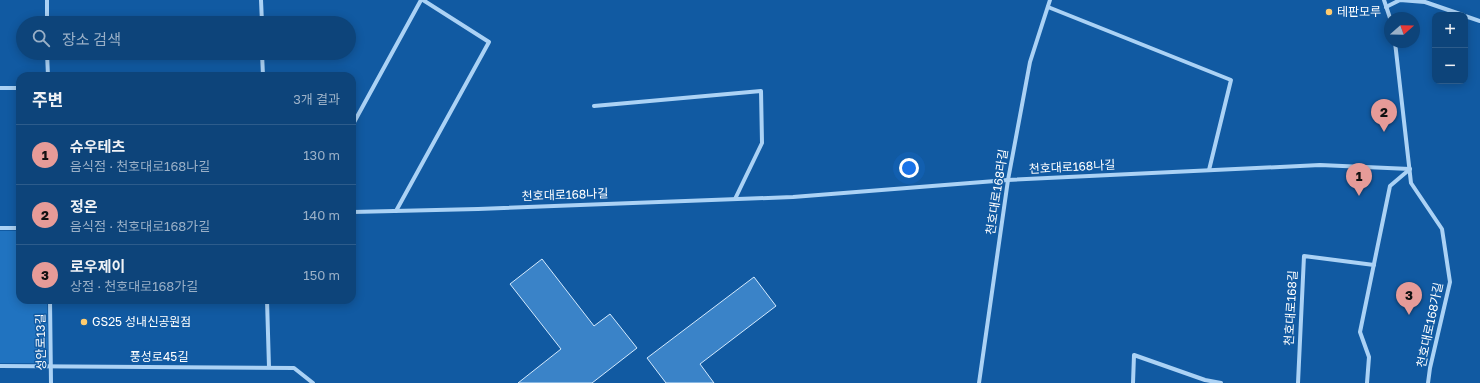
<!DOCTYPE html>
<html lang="ko">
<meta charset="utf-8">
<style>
body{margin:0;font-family:"Golos Text","Noto Sans KR",sans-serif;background:#1b4e81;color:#f1f3f6}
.controls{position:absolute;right:12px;top:12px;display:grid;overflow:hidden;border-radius:8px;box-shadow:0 2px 10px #0003}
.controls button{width:36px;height:36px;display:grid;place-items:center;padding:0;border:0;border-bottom:1px solid #2d5c8b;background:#0d447a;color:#f1f3f6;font:20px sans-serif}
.compass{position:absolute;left:1384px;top:12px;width:36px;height:36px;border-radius:50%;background:#0d447a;box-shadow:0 2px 10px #0003;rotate:70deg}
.you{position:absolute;left:909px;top:168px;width:14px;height:14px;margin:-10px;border:3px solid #fff;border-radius:50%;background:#1a73e8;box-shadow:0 0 0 6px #1a73e833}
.badge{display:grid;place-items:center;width:26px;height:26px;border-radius:50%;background:#e69b98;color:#111;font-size:13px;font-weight:700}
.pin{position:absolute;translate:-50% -33px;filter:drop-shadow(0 1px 2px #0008)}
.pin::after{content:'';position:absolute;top:21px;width:14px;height:12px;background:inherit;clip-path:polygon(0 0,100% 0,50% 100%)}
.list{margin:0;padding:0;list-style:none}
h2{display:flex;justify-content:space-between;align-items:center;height:52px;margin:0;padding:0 16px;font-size:17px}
h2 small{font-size:13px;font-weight:400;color:#9ab0c7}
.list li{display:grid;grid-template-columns:26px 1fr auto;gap:12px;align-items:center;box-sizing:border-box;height:60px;padding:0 16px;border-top:1px solid #2d5c8b}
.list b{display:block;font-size:15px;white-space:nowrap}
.list p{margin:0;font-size:13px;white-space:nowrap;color:#9ab0c7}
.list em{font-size:13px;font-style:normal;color:#9ab0c7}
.icon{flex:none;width:22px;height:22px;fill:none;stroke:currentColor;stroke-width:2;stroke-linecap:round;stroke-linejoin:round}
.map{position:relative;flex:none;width:1480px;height:383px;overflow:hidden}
.search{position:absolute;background:#0d447a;box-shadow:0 2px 10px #0003;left:16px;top:16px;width:340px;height:44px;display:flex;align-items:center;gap:10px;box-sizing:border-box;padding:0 14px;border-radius:22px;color:#9ab0c7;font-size:15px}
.panel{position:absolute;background:#0d447a;box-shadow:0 2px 10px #0003;left:16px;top:72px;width:340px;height:232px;border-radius:12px}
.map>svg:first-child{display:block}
</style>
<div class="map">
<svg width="1480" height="383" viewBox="0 0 1480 383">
<rect width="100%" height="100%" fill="#115aa2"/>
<path fill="#2073c0" d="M0 231H20V300H47L48 363H0Z"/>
<g fill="#3a83c8" stroke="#d4eafe">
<path d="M542 259 594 326 610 314 637 348 592 383H518L561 349 510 284Z"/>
<path d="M754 277 776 306 700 364 714 383H666L647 358Z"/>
</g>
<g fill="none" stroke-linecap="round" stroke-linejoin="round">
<g stroke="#abd2f5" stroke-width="4">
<path d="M47 0V23"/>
<path d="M261 0 262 23"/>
<path d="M1384 0 1390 18"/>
<path d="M1048 7 1231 80 1209 170"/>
<path d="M1386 7 1400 0 1425 2 1463 15"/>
<path d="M1465 16 1480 21"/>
<path d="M1395 42 1411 183 1442 229 1450 282 1430 368 1428 383"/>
<path d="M47 53 48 76"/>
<path d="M262 53 263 76"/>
<path d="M0 88H20"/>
<path d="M594 106 761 91 762 143 735 199"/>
<path d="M352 126 421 0"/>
<path d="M396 211 489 42 423 0"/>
<path d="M352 212 478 209 793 197 1008 180 1320 165 1410 169"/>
<path d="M0 228H20"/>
<path d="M50 300 51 383"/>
<path d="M267 300 269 367"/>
<path d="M0 366 294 368 313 383"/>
<path d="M979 383 1008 180 1030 62 1050 0"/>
<path d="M1133 383 1134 355 1205 380 1221 383"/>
<path d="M1298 383 1304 256 1374 265"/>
<path d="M1367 383 1369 357 1360 332 1390 186 1410 169"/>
</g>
</g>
<g fill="#ffcc6f" stroke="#115aa2" stroke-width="1.5">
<circle cx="1329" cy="12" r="4"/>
<circle cx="84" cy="322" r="4"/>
</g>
<g text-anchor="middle" stroke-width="3" stroke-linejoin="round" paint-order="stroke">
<g font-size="12" fill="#fff" stroke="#115aa2" text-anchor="start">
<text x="1337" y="16">테판모루</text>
<text x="92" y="326">GS25 성내신공원점</text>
</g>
<g font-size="12" fill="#fff" stroke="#115aa2">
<text transform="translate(1072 167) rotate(-3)" y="4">천호대로168나길</text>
<text transform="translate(997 192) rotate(-81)" y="4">천호대로168라길</text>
<text transform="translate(565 195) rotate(-2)" y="4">천호대로168나길</text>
<text transform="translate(1291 308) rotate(-87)" y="4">천호대로168길</text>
<text transform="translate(1430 325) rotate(-78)" y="4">천호대로168가길</text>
<text transform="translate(41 342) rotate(-91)" y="4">성안로13길</text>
<text x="159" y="361">풍성로45길</text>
</g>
</g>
</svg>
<div class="controls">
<button>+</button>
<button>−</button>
</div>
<svg class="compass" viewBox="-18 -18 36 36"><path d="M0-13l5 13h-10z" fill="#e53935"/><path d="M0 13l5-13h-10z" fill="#9ab0c7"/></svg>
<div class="you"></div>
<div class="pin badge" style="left:1359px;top:196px">1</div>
<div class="pin badge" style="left:1384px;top:132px">2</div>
<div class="pin badge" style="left:1409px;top:315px">3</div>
<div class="search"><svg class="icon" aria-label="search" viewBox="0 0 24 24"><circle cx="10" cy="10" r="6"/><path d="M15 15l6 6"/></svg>장소 검색</div>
<section class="panel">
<h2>주변<small>3개 결과</small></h2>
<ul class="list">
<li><span class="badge">1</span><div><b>슈우테츠</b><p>음식점 · 천호대로168나길</p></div><em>130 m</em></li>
<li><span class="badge">2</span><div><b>정온</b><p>음식점 · 천호대로168가길</p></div><em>140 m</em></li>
<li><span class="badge">3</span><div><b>로우제이</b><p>상점 · 천호대로168가길</p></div><em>150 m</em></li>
</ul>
</section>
</div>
